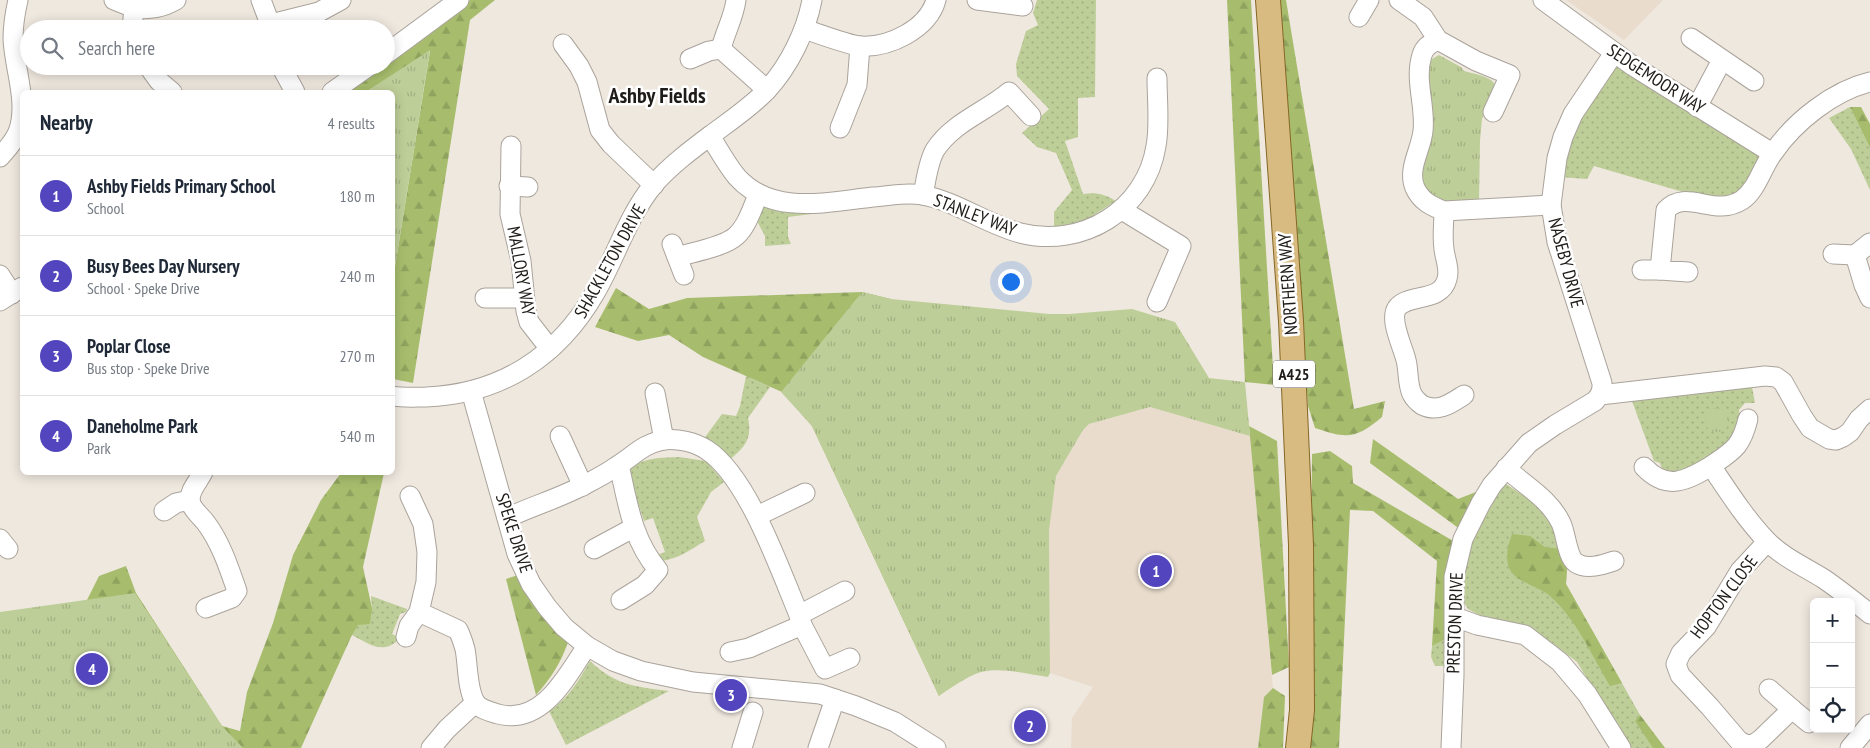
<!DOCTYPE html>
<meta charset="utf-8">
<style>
body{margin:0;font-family:"PT Sans Narrow",sans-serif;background:#f2f2f3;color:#1f2937}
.controls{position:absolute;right:15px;bottom:15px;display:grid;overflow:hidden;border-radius:8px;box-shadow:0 2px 12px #0003}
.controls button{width:45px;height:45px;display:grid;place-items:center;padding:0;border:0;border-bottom:1px solid #e0e1e3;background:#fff;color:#1f2937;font:25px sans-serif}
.you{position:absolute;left:1010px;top:281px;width:18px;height:18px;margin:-12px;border:4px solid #fff;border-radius:50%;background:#1a73e8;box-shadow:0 0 0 8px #1a73e833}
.badge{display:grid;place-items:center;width:32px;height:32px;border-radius:50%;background:#5345bd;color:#fff;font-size:16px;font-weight:700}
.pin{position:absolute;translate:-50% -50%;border:2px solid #fff;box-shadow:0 1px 5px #0006}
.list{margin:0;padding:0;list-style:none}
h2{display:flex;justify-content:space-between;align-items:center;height:65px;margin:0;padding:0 20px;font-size:21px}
h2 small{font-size:16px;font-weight:400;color:#747a83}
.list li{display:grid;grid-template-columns:32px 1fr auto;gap:15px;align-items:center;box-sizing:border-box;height:80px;padding:0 20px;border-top:1px solid #e0e1e3}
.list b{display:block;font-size:19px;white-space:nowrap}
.list p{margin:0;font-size:16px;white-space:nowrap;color:#747a83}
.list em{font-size:16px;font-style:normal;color:#747a83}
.icon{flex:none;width:28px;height:28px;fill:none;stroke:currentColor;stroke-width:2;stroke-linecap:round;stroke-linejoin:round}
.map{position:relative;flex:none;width:1870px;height:748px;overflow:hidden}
.search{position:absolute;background:#fff;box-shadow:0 2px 12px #0003;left:20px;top:20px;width:375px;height:55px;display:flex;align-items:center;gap:12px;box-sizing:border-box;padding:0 18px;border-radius:28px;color:#747a83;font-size:19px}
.panel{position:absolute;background:#fff;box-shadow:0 2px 12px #0003;left:20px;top:90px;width:375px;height:385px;border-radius:8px}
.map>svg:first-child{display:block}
</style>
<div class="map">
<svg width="1870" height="748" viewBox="0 0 1870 748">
<defs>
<pattern id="grass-dots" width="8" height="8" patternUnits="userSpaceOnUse" patternTransform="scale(1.25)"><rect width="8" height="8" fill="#bece98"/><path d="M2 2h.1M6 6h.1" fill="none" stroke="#a3b082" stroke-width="1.8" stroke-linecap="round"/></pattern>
<pattern id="forest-firs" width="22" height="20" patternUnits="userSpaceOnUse" patternTransform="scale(1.25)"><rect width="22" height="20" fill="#a7bd6d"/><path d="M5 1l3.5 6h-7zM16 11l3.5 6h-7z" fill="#8fa25e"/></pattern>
<pattern id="park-tufts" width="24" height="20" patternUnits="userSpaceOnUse" patternTransform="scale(1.25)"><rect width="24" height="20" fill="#bece98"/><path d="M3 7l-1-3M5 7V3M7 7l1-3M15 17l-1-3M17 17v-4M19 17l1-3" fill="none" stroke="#a3b082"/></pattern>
</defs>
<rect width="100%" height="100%" fill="#efe8df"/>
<g fill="#e9dccd">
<path d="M1566 0H1663L1624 40Z"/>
<path d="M1150 407 1250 436 1273 688 1264 697 1258 748H1071L1072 718 1093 687 1050 673 1049 531 1056 476 1083 430 1089 424Z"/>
</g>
<g fill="url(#grass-dots)">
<path d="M1037 0H1096L1095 97 1078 98V137L1065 141 1083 194C1096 192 1105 194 1116 201L1089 218 1058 228 1054 227V212L1072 190 1056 153 1037 147 1022 133 1049 109 1017 76 1016 64 1026 31 1038 25 1033 13Z"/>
<path d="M1617 67 1629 70 1761 156 1750 179 1737 195 1722 200 1683 192 1594 166 1587 179 1559 177 1570 133 1607 73Z"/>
<path d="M1850 107 1870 148V190L1851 149 1829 118Z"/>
<path d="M762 206 784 211 819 208 820 213 788 217V237L791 244 765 246V236L757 221Z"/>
<path d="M746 376 770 387 748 418C753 440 743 449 728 461L703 440 722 414 736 416 740 406Z"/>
<path d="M1752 387 1755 403H1745L1739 410 1740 426 1732 440 1690 471 1664 475 1660 463 1654 461 1632 401 1648 398Z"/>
<path d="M679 457 706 461 724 482 711 492 697 517 705 541C690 550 678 559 661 561L655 556 665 552 653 518 644 521 627 471C642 457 660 458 679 457Z"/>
<path d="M1503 482 1536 504 1556 528 1567 569 1566 584 1640 715 1665 748H1630L1577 662 1551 642 1510 622 1479 615 1468 609 1459 594 1460 559Z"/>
<path d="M371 596 407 609 406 612 400 614 392 634 400 638C384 656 369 644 352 635L358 624 372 608Z"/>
<path d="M1448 638 1447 657 1445 666H1435L1431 657 1432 646Z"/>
<path d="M590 661C615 685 636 687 669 691L566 745 549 711C568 699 579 680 590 661Z"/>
</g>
<g fill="url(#forest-firs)">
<path d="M470 0H495L470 20 413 383 393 379V279L430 51 366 92H343L379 66H386V61Z"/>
<path d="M1227 0H1251L1274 385 1245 382Z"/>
<path d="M1278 0H1286L1354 409 1385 401 1382 417C1356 439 1347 439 1315 428L1308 406Z"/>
<path d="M1850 107H1861L1870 124V148Z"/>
<path d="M616 288 649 309 687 298 862 292 891 299 958 664 939 696 812 426 782 392 703 357 669 335 638 341 595 327Z"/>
<path d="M1249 426 1277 441 1289 667 1272 675Z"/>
<path d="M1373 439 1458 499 1481 490 1461 530 1370 463Z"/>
<path d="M1330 451 1352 466 1353 483 1455 542 1448 638 1432 646 1437 561 1373 511 1350 510 1339 748H1309L1312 454Z"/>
<path d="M341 473H384L363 567 372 608 370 624 358 625 351 637 301 748H200L87 600 99 576 126 566 136 593 222 726 240 731 247 692 273 623 293 555 321 500Z"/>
<path d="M1512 534 1530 536 1545 547 1562 549 1567 569 1566 584 1622 683 1610 686C1592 656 1577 620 1550 596 1540 587 1515 582 1509 568 1505 556 1508 545 1512 534Z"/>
<path d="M518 575 568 642C561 663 551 678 536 695L506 579Z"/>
<path d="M1273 688 1285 696 1283 748H1258L1264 697Z"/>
<path d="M1640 715 1665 748H1653L1635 721Z"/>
</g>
<g fill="url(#park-tufts)">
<path d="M430 50 393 279 392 92H366Z"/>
<path d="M1439 55 1461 67 1464 71C1474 74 1493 76 1496 87L1482 119 1480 141 1479 203 1446 206 1424 189 1421 178 1431 137 1428 65 1432 59Z"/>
<path d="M862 292 891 299 1049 314H1069L1132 309 1175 322 1209 378 1245 382 1250 436 1150 407 1089 424 1083 430 1056 476 1049 531 1050 673 1048 677C1027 674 1001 667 981 672 966 677 952 687 939 696L812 426 781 392Z"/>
<circle cx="1717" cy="420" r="12"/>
<path d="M135 593 222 726 243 748H0V612Z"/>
</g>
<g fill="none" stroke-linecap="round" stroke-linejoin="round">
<defs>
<g id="minor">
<path d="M114 0 134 8 132 29"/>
<path d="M261 0 272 29"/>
<path d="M736 0C734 17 725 32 721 49L767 90"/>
<path d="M977 0 1023 6"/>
<path d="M1399 0 1423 17 1438 40 1476 61 1510 75 1493 112"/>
<path d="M1543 0 1633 66 1772 153"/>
<path d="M134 8C150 10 162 8 176 0"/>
<path d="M1359 17 1369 0"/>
<path d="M271 24 319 12 341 0"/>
<path d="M804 29C817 33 848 45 860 46 889 48 928 29 936 0"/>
<path d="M1691 38 1754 81"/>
<path d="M1438 40C1430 44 1425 46 1422 55 1414 80 1426 106 1423 131 1421 150 1407 169 1415 188 1421 201 1431 206 1444 211L1551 205"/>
<path d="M563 44 579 66 587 82 600 130 611 144 654 185"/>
<path d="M386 54 459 0"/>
<path d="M690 59 709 51 721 49"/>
<path d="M148 66 159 81 172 92"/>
<path d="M281 66 295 92"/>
<path d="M332 92 369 66"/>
<path d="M1697 107 1722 60"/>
<path d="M840 128 857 85 860 46"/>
<path d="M710 136C719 150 727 165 737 177 772 216 827 202 873 197 889 196 906 192 922 195 956 201 986 224 1020 233 1082 249 1146 210 1156 146 1160 125 1157 100 1157 78"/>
<path d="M511 146 510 214 521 261 526 311 529 322 550 349"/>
<path d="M0 157C7 149 14 142 18 132 29 103 14 68 13 39 13 25 15 13 18 0"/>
<path d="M509 186 528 187"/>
<path d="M923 195C926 181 928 162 935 150 952 123 985 112 1009 92L1031 116"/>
<path d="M1122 210 1181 246 1157 302"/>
<path d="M1444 211C1444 223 1442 236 1444 249 1445 259 1450 269 1447 279 1441 303 1408 293 1397 308 1389 320 1403 347 1406 360 1409 371 1407 383 1412 394 1414 398 1418 402 1422 405 1438 413 1450 404 1464 395"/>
<path d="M1870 243 1855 255 1864 285 1870 298"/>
<path d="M672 244 684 275"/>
<path d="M1833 254 1855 255"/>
<path d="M677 257C693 252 724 247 736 236 747 226 752 209 758 195"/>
<path d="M1642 270H1660"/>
<path d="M1688 272 1660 270 1666 210C1687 188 1714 218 1742 200 1757 190 1762 167 1773 153 1794 122 1833 91 1870 82"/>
<path d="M0 275 12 294"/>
<path d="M485 298H524"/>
<path d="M0 301 22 287"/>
<path d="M471 391 517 554 531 584 547 607 564 627 587 646 613 661 641 671 693 682 820 694 856 706 895 722 936 748"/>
<path d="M655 393 664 440"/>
<path d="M1600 395 1602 388V383L1557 242 1551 205 1557 158 1563 137 1573 114 1614 53"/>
<path d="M392 396C404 398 415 397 426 397 501 394 558 357 595 293 616 257 627 217 654 184 671 165 691 150 711 135 730 121 751 107 767 90 789 66 806 32 812 0"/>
<path d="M560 436 583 486"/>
<path d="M619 465C628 504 632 539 658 570L645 585 621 600"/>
<path d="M1711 466C1734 450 1741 447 1748 419"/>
<path d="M1644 467C1667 491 1686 481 1711 466 1728 491 1745 518 1766 540 1782 557 1805 567 1824 579 1840 590 1855 602 1870 614"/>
<path d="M1506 468C1525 486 1549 498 1561 523 1566 533 1567 557 1576 563 1587 570 1602 565 1614 561"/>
<path d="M203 472C199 481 189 490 190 501 192 510 201 516 206 523 221 543 229 568 237 591L232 598 206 608"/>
<path d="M164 511 176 503 190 500"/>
<path d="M757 516 805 493"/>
<path d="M507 518C532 506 560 498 584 485 596 479 607 473 617 466 635 455 641 445 663 440 677 438 695 442 707 450 748 477 780 570 799 615L802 625 825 669 850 658"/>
<path d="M0 539 8 549"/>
<path d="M1767 542 1740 571 1706 627 1681 653 1676 664 1680 675 1710 707 1739 741 1747 745 1754 744 1761 739 1792 709 1769 689"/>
<path d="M594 549 633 528"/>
<path d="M419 612 458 630C461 636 463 642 465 649 468 664 467 689 475 702 479 709 491 712 498 714 542 726 567 676 587 646"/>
<path d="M799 615 845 591"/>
<path d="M1455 617 1477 625 1525 635 1560 662 1587 694 1621 748"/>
<path d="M406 637 409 626 419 612 426 582 427 552 423 524 410 496"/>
<path d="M730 652 749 648 802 625"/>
<path d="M1792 709 1809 723"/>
<path d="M431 748 447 729 475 703"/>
<path d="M742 748 753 712"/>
<path d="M818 748 835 699"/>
<path d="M1451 748 1454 675V577L1463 539 1481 503 1492 485 1529 443 1555 425 1595 401 1600 395 1765 376 1776 377 1783 382 1802 416 1810 428 1829 439 1836 440 1843 437 1850 432 1859 419 1870 409"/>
<path d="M1850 748 1870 724"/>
</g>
<path id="major" d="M1268 0 1291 321 1301 545 1302 710 1298 748"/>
</defs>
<use href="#minor" stroke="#aaa39b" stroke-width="21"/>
<use href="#major" stroke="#856625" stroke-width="26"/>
<use href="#minor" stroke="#fff" stroke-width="19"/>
<use href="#major" stroke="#d7bb80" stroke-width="24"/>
</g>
<g text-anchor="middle" stroke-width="5" stroke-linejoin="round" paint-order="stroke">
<rect fill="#fff" stroke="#625f5d" stroke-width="1" x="1273" y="360.5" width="42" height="27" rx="4"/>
<g font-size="16" font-weight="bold" fill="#1e1b18">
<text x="1294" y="380">A425</text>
</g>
<g font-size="18" fill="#1e1b18" stroke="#fff">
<text transform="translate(1656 79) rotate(33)" y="6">SEDGEMOOR WAY</text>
<text transform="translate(975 215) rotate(21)" y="6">STANLEY WAY</text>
<text transform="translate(610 261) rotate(-61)" y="6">SHACKLETON DRIVE</text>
<text transform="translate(1566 263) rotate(75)" y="6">NASEBY DRIVE</text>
<text transform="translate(521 271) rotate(80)" y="6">MALLORY WAY</text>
<text transform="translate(1288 284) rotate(-94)" y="6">NORTHERN WAY</text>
<text transform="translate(514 533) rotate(72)" y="6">SPEKE DRIVE</text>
<text transform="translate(1724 597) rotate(-53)" y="6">HOPTON CLOSE</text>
<text transform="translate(1455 623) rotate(-88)" y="6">PRESTON DRIVE</text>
</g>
<g font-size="22" font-weight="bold" fill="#1e1b18" stroke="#fff">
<text x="657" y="103">Ashby Fields</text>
</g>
</g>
</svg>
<div class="controls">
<button>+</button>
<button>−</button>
<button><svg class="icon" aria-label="locate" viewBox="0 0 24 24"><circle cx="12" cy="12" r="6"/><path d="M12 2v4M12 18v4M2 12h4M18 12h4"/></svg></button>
</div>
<div class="you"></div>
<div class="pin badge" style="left:1156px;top:571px">1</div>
<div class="pin badge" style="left:1030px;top:726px">2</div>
<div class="pin badge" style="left:731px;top:695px">3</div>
<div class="pin badge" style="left:92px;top:669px">4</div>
<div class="search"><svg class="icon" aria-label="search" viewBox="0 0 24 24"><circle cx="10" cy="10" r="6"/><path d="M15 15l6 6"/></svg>Search here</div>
<section class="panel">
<h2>Nearby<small>4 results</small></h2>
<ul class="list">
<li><span class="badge">1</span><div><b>Ashby Fields Primary School</b><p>School</p></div><em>180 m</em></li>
<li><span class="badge">2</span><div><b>Busy Bees Day Nursery</b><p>School · Speke Drive</p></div><em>240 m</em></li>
<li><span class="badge">3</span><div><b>Poplar Close</b><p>Bus stop · Speke Drive</p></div><em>270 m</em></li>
<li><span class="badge">4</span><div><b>Daneholme Park</b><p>Park</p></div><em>540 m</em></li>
</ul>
</section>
</div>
